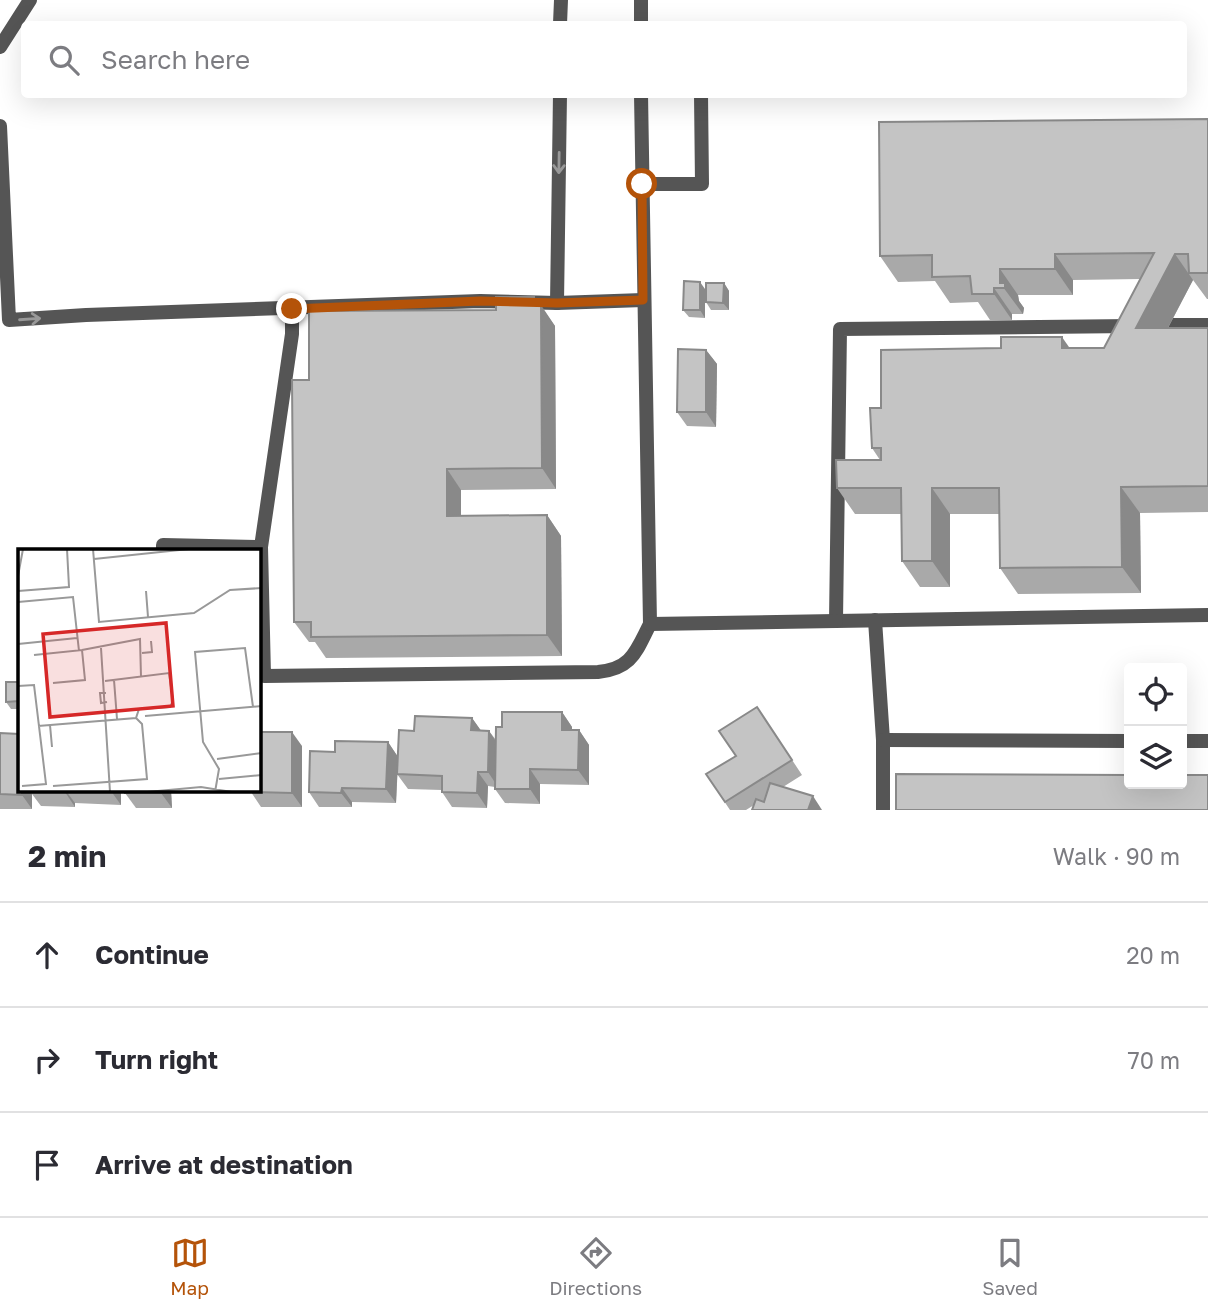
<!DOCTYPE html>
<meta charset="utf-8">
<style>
body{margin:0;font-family:"Golos Text",sans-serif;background:#f7f7f7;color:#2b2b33}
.controls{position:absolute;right:21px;bottom:21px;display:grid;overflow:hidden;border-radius:7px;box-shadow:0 7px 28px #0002}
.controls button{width:63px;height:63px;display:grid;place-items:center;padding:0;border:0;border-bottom:2px solid #e1e1e2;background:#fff;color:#2b2b33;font:35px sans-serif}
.stop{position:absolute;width:21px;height:21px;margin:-16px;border:5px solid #b45309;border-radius:50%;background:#fff}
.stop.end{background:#b45309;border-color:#fff;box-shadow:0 2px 7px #0008}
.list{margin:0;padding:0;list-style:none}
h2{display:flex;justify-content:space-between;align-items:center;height:91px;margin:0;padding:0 28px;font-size:30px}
h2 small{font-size:23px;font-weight:400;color:#7c7c81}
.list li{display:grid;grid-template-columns:46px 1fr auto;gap:21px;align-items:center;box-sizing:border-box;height:105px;padding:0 28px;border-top:2px solid #e1e1e2}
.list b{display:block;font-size:26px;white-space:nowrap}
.list em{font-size:23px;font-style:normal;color:#7c7c81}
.icon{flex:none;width:38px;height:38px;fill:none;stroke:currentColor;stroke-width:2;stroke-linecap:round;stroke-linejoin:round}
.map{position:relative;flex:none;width:1208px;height:810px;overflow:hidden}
.search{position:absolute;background:#fff;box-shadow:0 7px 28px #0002;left:21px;right:21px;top:21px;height:77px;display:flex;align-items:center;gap:18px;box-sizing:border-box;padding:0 24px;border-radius:7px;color:#7c7c81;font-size:26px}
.sheet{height:406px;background:#fff}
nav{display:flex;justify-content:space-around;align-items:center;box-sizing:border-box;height:98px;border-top:2px solid #e1e1e2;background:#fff;font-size:19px;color:#7c7c81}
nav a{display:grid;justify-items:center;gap:4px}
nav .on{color:#b45309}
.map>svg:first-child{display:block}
</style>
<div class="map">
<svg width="1208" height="810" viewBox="0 0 1208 810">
<rect width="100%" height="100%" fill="#fff"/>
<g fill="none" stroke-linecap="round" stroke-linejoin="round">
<g stroke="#555" stroke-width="14">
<path d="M560 24 561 0"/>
<path d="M641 24V0"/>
<path d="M0 47 30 0"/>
<path d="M0 126 9 320 86 315 480 301 557 303 643 300"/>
<path d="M642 184H702L701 94"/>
<path d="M557 303 560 94"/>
<path d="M292 309V334L261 547 264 676 598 672C632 669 636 651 650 624L641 94"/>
<path d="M1169 325H1208"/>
<path d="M1132 326 840 329 836 621 1208 615"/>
<path d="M163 551V545L261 547"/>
<path d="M875 620 883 740V810"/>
<path d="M650 624 836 621"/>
<path d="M883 740 1129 741"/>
<path d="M1182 741H1208"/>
</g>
</g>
<g fill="#a9a9a9">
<path d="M1208 119V299H1207L1193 280 1168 328H1208V512L1140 513 1141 593 1018 594 1000 568 999 514H950V587H920L902 561 901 514H855L837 488 880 460 872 448 881 408 1070 348H1104L1140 279 1073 280V295H1018L1019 301 1024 308 1023 314H1012V320H990L978 302 950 303 935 281 898 282 880 256Z"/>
<path d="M724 283 729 291V310H711L706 302Z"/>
<path d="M705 289V318L689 317 683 310Z"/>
<path d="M534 297 555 326 556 489 461 490V516L547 515 561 536 562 656 326 658 315 642H309L294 622 309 380 496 310Z"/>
<path d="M706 350 717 364 716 427 687 426 677 412Z"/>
<path d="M19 682V709H11L6 702Z"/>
<path d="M757 707 802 775 783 787 813 796 754 805 746 810H730L706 774 736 756Z"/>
<path d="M562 712 572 727V730H579L589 745V785L540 784V804L505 803 495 789V787L488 786 487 808 452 807 442 792V790L408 789 397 774 398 764 396 803 352 802V807H319L309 792 335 752 388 742 398 757 414 731 472 718 481 731H489L496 740 502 727Z"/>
<path d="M0 733 19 791H121V805L75 803V807L41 806 32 794V809H0Z"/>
<path d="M302 746V807H261L251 792H225L224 791H259Z"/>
<path d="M171 791 172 808H136L125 793Z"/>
</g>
<g fill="#898989">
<path d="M1055 254 1073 280V295L1055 269Z"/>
<path d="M1175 254 1193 280 1154 354 1136 328Z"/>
<path d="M1000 269 1018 295 1019 301 1024 308 1023 314 1000 283Z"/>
<path d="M700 282 705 289V318L700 310Z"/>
<path d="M724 283 729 291V310L723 303Z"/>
<path d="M994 288 1012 314V320L994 294Z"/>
<path d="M534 297 541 307V305L555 326 556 489 542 468Z"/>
<path d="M1062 337 1080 363 1062 348Z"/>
<path d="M706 350 717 364 716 427 706 412Z"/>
<path d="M447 469 461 490V537L447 516Z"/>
<path d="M1121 487 1140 513 1141 593 1122 567Z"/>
<path d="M932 488 950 514V587L932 561Z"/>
<path d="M547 515 561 536 562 656 547 635Z"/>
<path d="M562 712 572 727V745L562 730Z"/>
<path d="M472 718 482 732 471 730Z"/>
<path d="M579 730 589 745V785L578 770Z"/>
<path d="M489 731 499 746 498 787 488 772Z"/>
<path d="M292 732 302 746V807L292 793Z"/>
<path d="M388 742 398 757 396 803 386 789Z"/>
<path d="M530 769 540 784V804L530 789Z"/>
<path d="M478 772 488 786 487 808 477 793Z"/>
<path d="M342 788 352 802V807L341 793Z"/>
<path d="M22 791H32L30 792 32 794V809L22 795Z"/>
<path d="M65 791H66L75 803V807L65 792Z"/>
<path d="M111 791H121V805Z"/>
<path d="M161 791H171L172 808 161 793Z"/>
<path d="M813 796 822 810H808Z"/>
</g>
<g fill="#c4c4c4" stroke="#898989" stroke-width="2">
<path d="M1208 119V273H1189L1188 254H1175L1136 328H1208V486L1121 487 1122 567 1000 568 999 488H932V561H902L901 488H837L836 460H881V448H872L870 408H881V350L1001 348V337H1062V348H1104L1154 253 1055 254V269H1000V283H1005V288H994V294H972L970 276 932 277V255L880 256 879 122Z"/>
<path d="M684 281 700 282V310H683Z"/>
<path d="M706 283H724L723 303 706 302Z"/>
<path d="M496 297H534V305H541L542 468 447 469V516L547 515V635L311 637V622H294L292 380H309V311L496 310Z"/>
<path d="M678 349 706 350V412H677Z"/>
<path d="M6 682H19V701L6 702Z"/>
<path d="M757 707 792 760 725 802 706 774 736 756 719 731Z"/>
<path d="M502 712H562V730H579L578 770 530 769V789H495L496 727H502Z"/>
<path d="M415 716 472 718 471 730 489 731 488 772H478L477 793 442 792V776L397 774 399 730 414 731Z"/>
<path d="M259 732H292V793L251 792V791H259Z"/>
<path d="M0 733 19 734V791H22V795L0 794Z"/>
<path d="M335 741 388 742 386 789 342 788 341 793 309 792 310 751 335 752Z"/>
<path d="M896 774 1129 775V784H1182V775H1208V810H896Z"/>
<path d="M770 783 813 796 808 810H752L756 799 764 802Z"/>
<rect x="125" y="791" width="36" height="2"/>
</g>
<defs><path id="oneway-shaft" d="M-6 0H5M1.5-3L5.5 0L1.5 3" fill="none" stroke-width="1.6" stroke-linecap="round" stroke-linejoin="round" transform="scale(1.75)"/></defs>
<g stroke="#999">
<use href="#oneway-shaft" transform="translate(559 163) rotate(91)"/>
<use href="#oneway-shaft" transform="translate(30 319) rotate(-4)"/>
</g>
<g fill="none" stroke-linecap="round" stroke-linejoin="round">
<path stroke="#b45309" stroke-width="9" d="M292 309 480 301 557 303 643 300 642 184"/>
</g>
<g transform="translate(18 549)">
<rect width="243" height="243" fill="#fff"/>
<path fill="none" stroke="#999" stroke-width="2" d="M75 0 81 73 176 64 212 41 244 39M76 10 171 0M0 27 5 0M0 42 51 38 49 0M128 42 130 68M0 53 55 48 61 102M0 95 59 89M83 99 92 243M64 101 122 90 123 128M124 104 134 103 133 92M16 106 64 101 67 131 35 134M96 131 99 170M0 137 16 136 28 235 4 237M88 144H82L83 154 89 153M127 167 244 157M32 176 34 198M20 177 118 169 121 160 152 158 155 152 151 124 87 132M199 210 244 204M201 230 244 226M35 237 129 230 124 175 118 169M129 243 183 238 214 243M197 243 201 220 185 193 177 103 227 99 235 158"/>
<path fill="#d62828" fill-opacity="0.15" stroke="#d62828" stroke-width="3.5" d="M148 74 155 157 32 168 25 85Z"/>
<rect width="243" height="243" fill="none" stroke="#000" stroke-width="3.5"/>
</g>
</svg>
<div class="controls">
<button><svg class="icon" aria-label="locate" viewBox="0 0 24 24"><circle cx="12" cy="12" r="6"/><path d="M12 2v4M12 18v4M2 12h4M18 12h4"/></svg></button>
<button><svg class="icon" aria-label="layers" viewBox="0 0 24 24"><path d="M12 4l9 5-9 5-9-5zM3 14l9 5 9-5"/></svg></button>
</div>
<div class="stop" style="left:642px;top:184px"></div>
<div class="stop end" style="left:292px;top:309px"></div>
<div class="search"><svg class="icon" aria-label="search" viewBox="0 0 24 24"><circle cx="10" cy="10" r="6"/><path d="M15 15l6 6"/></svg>Search here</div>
</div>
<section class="sheet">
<h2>2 min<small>Walk · 90 m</small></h2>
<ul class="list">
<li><svg class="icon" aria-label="ahead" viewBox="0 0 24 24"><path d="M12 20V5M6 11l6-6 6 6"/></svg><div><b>Continue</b></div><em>20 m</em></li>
<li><svg class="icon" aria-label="right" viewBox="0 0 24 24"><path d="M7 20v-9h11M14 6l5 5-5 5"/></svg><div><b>Turn right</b></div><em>70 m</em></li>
<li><svg class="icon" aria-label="arrive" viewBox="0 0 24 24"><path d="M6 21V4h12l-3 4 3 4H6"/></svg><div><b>Arrive at destination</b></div></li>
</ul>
</section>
<nav>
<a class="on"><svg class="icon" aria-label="map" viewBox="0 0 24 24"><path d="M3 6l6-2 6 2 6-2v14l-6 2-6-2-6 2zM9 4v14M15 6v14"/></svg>Map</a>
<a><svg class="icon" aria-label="directions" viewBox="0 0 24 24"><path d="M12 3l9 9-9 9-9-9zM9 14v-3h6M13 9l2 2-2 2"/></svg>Directions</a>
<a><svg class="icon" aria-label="saved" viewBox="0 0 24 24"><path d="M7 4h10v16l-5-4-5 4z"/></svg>Saved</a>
</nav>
